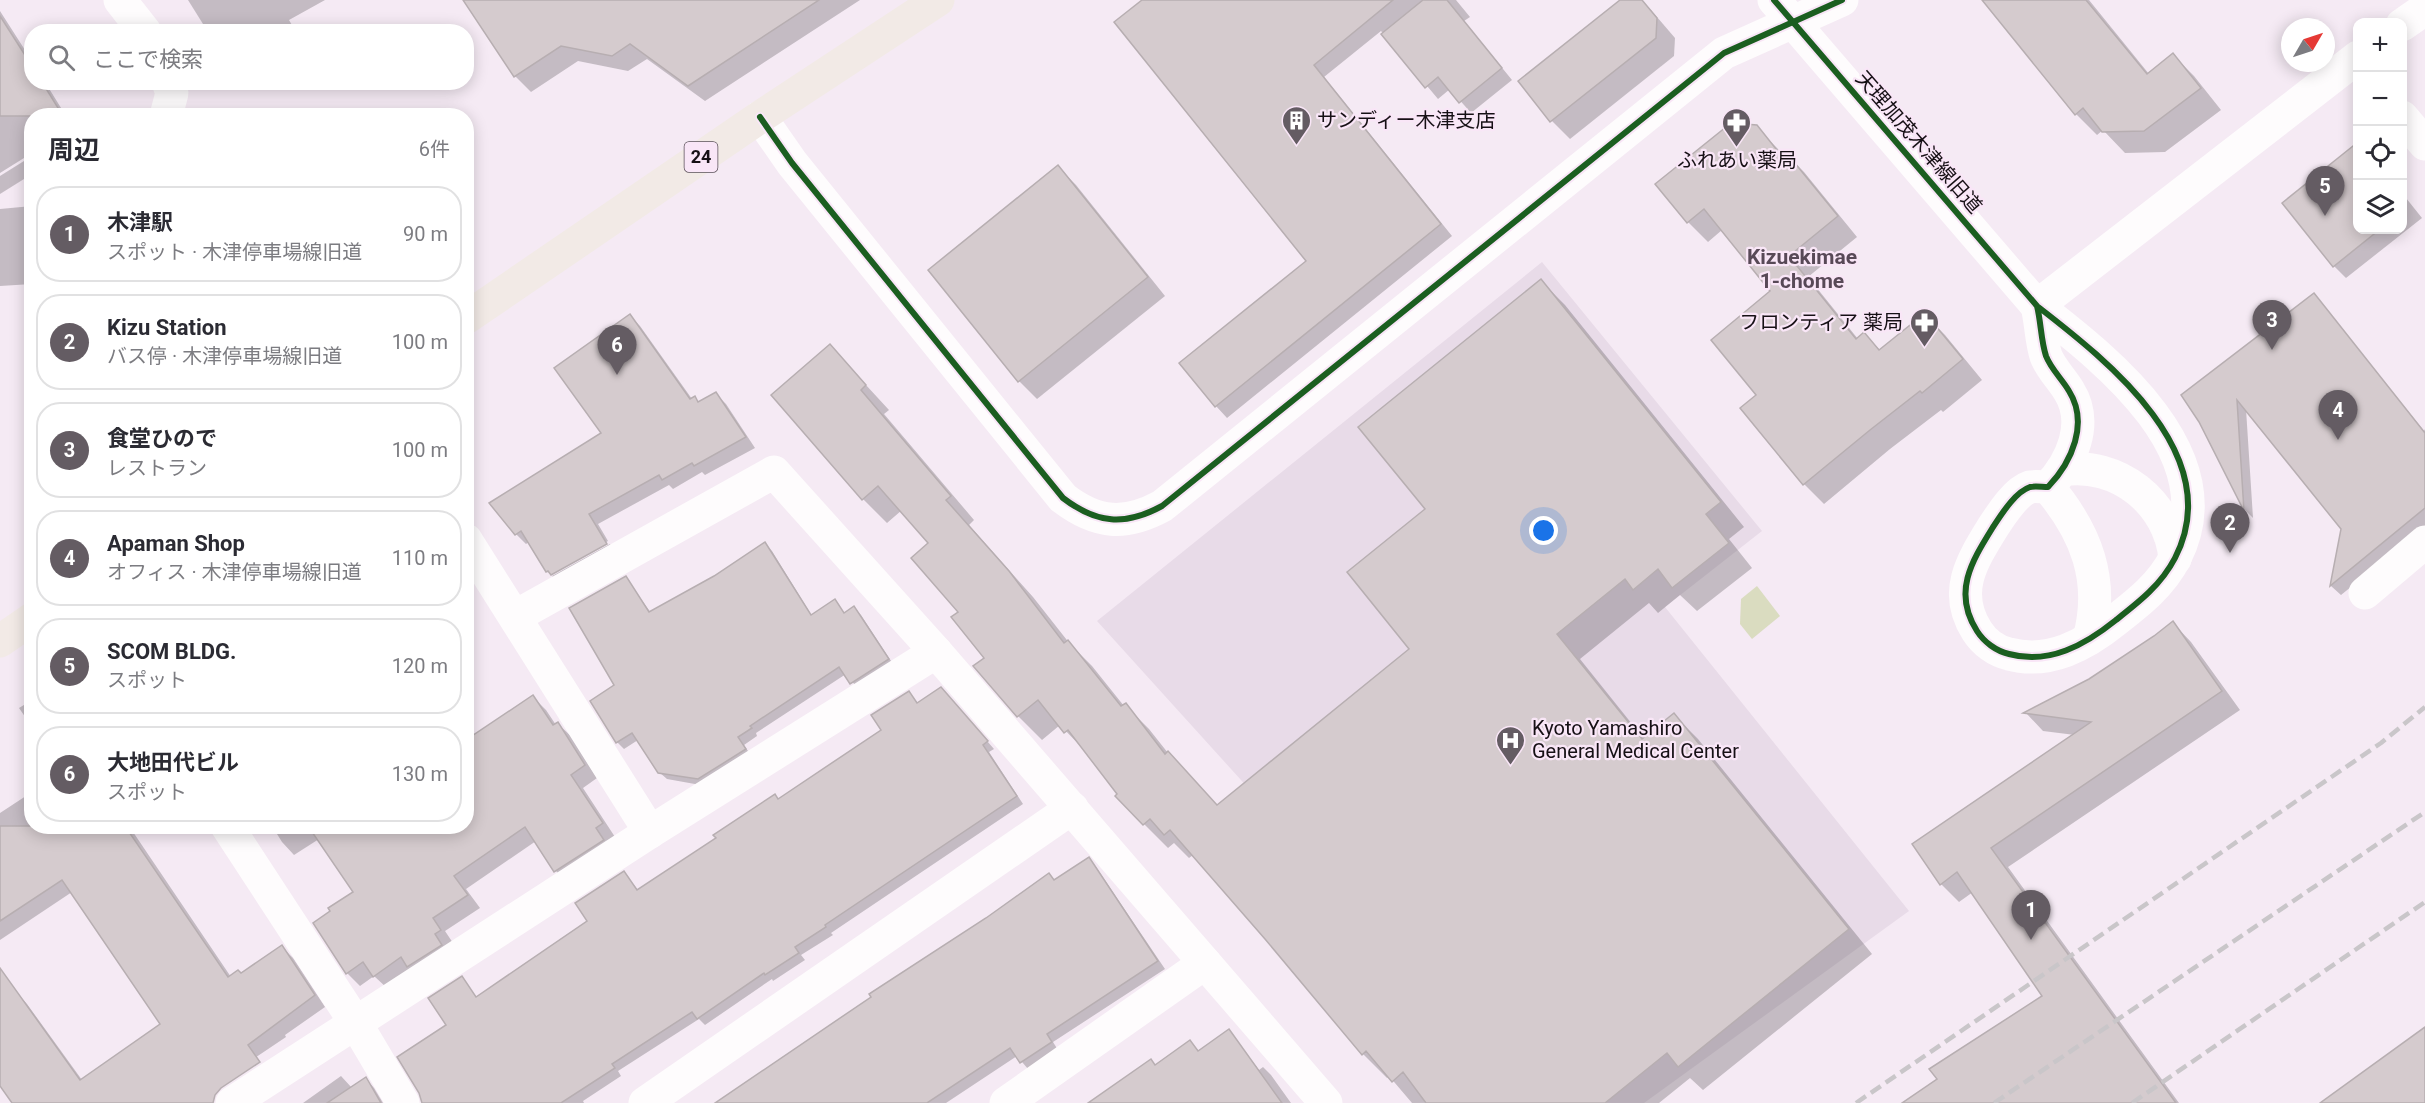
<!DOCTYPE html>
<html lang="ja">
<meta charset="utf-8">
<style>
body{margin:0;font-family:Roboto,"Noto Sans JP",sans-serif;background:#f7f7f7;color:#2b2b33}
.controls{position:absolute;right:18px;top:18px;display:grid;overflow:hidden;border-radius:12px;box-shadow:0 3px 15px #0003}
.controls button{width:54px;height:54px;display:grid;place-items:center;padding:0;border:0;border-bottom:2px solid #e1e1e2;background:#fff;color:#2b2b33;font:30px sans-serif}
.compass{position:absolute;left:2281px;top:18px;width:54px;height:54px;border-radius:50%;background:#fff;box-shadow:0 3px 15px #0003;rotate:51deg}
.you{position:absolute;left:1544px;top:531px;width:21px;height:21px;margin:-15px;border:4px solid #fff;border-radius:50%;background:#1a73e8;box-shadow:0 0 0 9px #1a73e833}
.badge{display:grid;place-items:center;width:39px;height:39px;border-radius:50%;background:#645c63;color:#fff;font-size:20px;font-weight:700}
.pin{position:absolute;translate:-50% -50px;filter:drop-shadow(0 2px 3px #0008)}
.pin::after{content:'';position:absolute;top:32px;width:21px;height:18px;background:inherit;clip-path:polygon(0 0,100% 0,50% 100%)}
.list{margin:0;padding:0;list-style:none}
h2{display:flex;justify-content:space-between;align-items:center;height:78px;margin:0;padding:0 24px;font-size:26px}
h2 small{font-size:20px;font-weight:400;color:#7c7c81}
.list li{display:grid;grid-template-columns:39px 1fr auto;gap:18px;align-items:center;box-sizing:border-box;height:96px;margin:0 12px 12px;padding:0 12px;border:2px solid #e1e1e2;border-radius:24px}
.list b{display:block;font-size:22px;white-space:nowrap}
.list p{margin:0;font-size:20px;white-space:nowrap;color:#7c7c81}
.list em{font-size:20px;font-style:normal;color:#7c7c81}
.icon{flex:none;width:33px;height:33px;fill:none;stroke:currentColor;stroke-width:2;stroke-linecap:round;stroke-linejoin:round}
.map{position:relative;flex:none;width:2425px;height:1103px;overflow:hidden}
.search{position:absolute;background:#fff;box-shadow:0 3px 15px #0003;left:24px;top:24px;width:450px;height:66px;display:flex;align-items:center;gap:15px;box-sizing:border-box;padding:0 21px;border-radius:24px;color:#7c7c81;font-size:22px}
.panel{position:absolute;background:#fff;box-shadow:0 3px 15px #0003;left:24px;top:108px;width:450px;height:726px;border-radius:24px}
.map>svg:first-child{display:block}
</style>
<div class="map">
<svg width="2425" height="1103" viewBox="0 0 2425 1103">
<rect width="100%" height="100%" fill="#f5eaf4"/>
<path fill="#e8dbe8" d="M1542 262 1762 531 1665 607 1909 911 1644 1103H1522L1394 949 1097 621Z"/>
<path fill="#dadcc0" d="M1757 586 1780 616 1752 639 1740 624 1741 599Z"/>
<g fill="#0003">
<path d="M188 0H325L289 20 296 32H208Z"/>
<path d="M487 0H860L705 101 647 59 628 71 578 61 531 92 515 76Z"/>
<path d="M1144 0H1456L1470 17 1464 21 1512 80 1471 113 1450 89 1438 99 1381 31 1324 77 1452 236 1227 418 1216 406 1308 262Z"/>
<path d="M1622 0H1641L1651 10 1675 38 1674 56 1570 139 1552 121 1520 81Z"/>
<path d="M1984 0H2089L2149 74 2173 55 2194 76 2221 110 2165 152 2125 153 2103 130 2097 135 2076 114Z"/>
<path d="M0 11 32 61V82H45L66 116H32V153L0 173Z"/>
<path d="M1756 127 1783 154 1785 153 1804 172 1857 237 1808 277 1858 339 1864 334 1881 351 1925 315 1945 335 1982 380 1943 412 1941 410 1890 449 1824 504 1804 484 1758 395 1772 292 1722 230 1708 242 1688 222Z"/>
<path d="M32 156V174L0 194V176Z"/>
<path d="M1058 167 1076 185 1165 296 1037 399 1019 381 930 270Z"/>
<path d="M2402 193 2422 218 2346 278 2334 266 2358 230H2402Z"/>
<path d="M32 206V284L0 286V209Z"/>
<path d="M1541 281 1565 305 1744 527 1729 539 1752 568 1697 611 1680 595 1658 613 1649 603 1580 659 1644 739 1674 715 1698 739 1872 954 1703 1090 1690 1078 1659 1103H1412L1389 1076 1387 1078 1363 1054 1267 938 1193 855 1189 858 1174 843 1168 848 1144 824 1090 756 1060 725 1042 740 1018 716 960 612 930 543 902 510 887 523 863 499 830 346 889 410 884 414 974 520 969 525 1033 597 1070 644 1092 666 1124 706 1125 705 1149 729 1168 753 1218 806 1411 649 1427 509Z"/>
<path d="M2314 295 2424 431 2425 429V527L2341 595 2331 586 2343 529 2246 409 2253 518 2245 510 2200 421Z"/>
<path d="M630 316 640 326 692 399 694 398 699 403 716 394 726 404 755 448 705 475 702 472 673 489 669 485 598 524 608 541 550 574 529 542 526 544 516 534 603 434Z"/>
<path d="M610 544 616 554 557 581 552 576Z"/>
<path d="M765 544 772 551 812 616 835 601 845 614 854 608 861 615 895 667 859 690 846 674 756 733 757 736 744 745 752 757 706 786 667 779 659 772 638 740 624 749 617 742 592 702 616 686 626 578 651 613 714 577Z"/>
<path d="M2173 623 2191 642 2240 710 2008 867 2179 1103H1955L2044 996 1973 892 1959 902 1941 884 2075 735 2043 731 2026 713 2090 680Z"/>
<path d="M909 693 919 704 948 696 994 749 989 752 1023 804 831 933 833 935 801 955 805 960 773 981 772 979 705 1025 699 1019 618 1071 621 1076 583 1101 584 1103H423L462 978 477 998 589 921 624 873 639 891 718 838 775 796 779 800 883 730Z"/>
<path d="M533 697 546 710 556 725 558 724 571 736 597 778 583 788 615 837 569 884 556 871 536 841 466 889 480 908 445 931 453 943 387 988 374 976 360 986 347 973 355 892 319 839 294 855 282 842 272 826H466Z"/>
<path d="M32 700V727L19 708Z"/>
<path d="M32 792V826H129L231 977 241 975 282 947 293 958 325 1007 285 1035 286 1037 188 1103H14L0 1083V1004L16 992 27 1004 82 1080 162 1024 72 892 0 940V813Z"/>
<path d="M1089 859 1096 867 1165 969 1053 1042 1058 1050 1028 1069 1017 1056 946 1103H722Z"/>
<path d="M1229 1031 1259 1070 1263 1067 1271 1075 1291 1103H1091L1151 1061 1156 1066 1190 1042 1200 1052Z"/>
<path d="M341 1076 352 1088 366 1079 374 1088 383 1103H303Z"/>
</g>
<g fill="#d5cbce" stroke="#b7aeb1" stroke-width="1.5">
<path d="M463 0H819L688 86 630 44 612 56 561 46 514 77Z"/>
<path d="M1142 0H1393L1314 65 1441 224 1215 407 1179 363 1306 261 1114 22Z"/>
<path d="M1423 0H1447L1502 68 1459 103 1438 77 1425 88 1381 34Z"/>
<path d="M1620 0H1642L1657 18 1656 38 1550 122 1518 81Z"/>
<path d="M1982 0H2086L2147 74 2173 53 2201 88 2144 131 2102 132 2083 108 2075 115Z"/>
<path d="M0 16 32 66V82H42L63 116H0Z"/>
<path d="M1731 123 1757 125 1780 154 1785 151 1838 216 1789 256 1856 339 1864 332 1879 350 1925 313 1963 359 1922 393 1920 391 1870 430 1803 485 1740 408 1756 395 1711 340 1770 291 1704 209 1687 223 1655 184Z"/>
<path d="M2358 142V230H2379L2333 267 2282 203Z"/>
<path d="M1058 165 1148 277 1018 382 928 270Z"/>
<path d="M1541 279 1721 502 1706 514 1729 543 1672 588 1658 569 1633 590 1625 579 1557 634 1642 739 1674 713 1849 929 1678 1067 1667 1053 1605 1103H1426L1403 1072 1392 1082 1366 1051 1362 1055 1265 939 1170 830 1164 835 1150 819 1143 825 1115 796 1117 794 1068 730 1064 733 1038 700 1017 717 973 666 984 658 951 617 958 612 911 558 928 543 878 486 862 500 771 395 830 344 866 385 861 390 951 496 946 500 1009 571 1064 643 1068 640 1121 706 1126 703 1165 754 1168 751 1217 805 1409 649 1347 572 1425 509 1358 427Z"/>
<path d="M2314 293 2425 433V508L2330 586 2341 529 2237 400 2244 511 2199 422 2181 395Z"/>
<path d="M630 314 690 399 695 396 698 402 716 392 746 437 694 466 692 463 662 480 659 475 589 514 607 544 551 575 548 571 546 572 521 531 515 535 489 503 601 433 554 368Z"/>
<path d="M765 542 811 615 835 599 844 613 854 606 889 659 850 684 839 667 750 726 752 728 738 737 746 749 698 779 658 773 632 733 616 743 590 701 614 685 569 608 626 576 649 612 714 576Z"/>
<path d="M2173 621 2222 691 1991 848 2176 1103H1902L1937 1079 1929 1069 2042 996 1957 872 1940 885 1912 844 2091 722 2023 713 2089 679 2154 636Z"/>
<path d="M941 687 988 741 983 745 1017 796 825 925 826 927 795 947 799 953 765 975 764 973 697 1019 692 1012 612 1064 615 1068 561 1103H422L419 1093 397 1057 446 1025 428 998 462 976 476 997 587 921 575 903 624 871 637 890 716 838 713 835 775 794 778 799 881 730 871 715 909 691 917 703Z"/>
<path d="M533 695 553 725 558 722 585 765 571 775 603 823 596 828 604 840 554 872 525 827 454 876 468 895 433 918 441 930 435 934 442 945 407 967 401 957 373 977 363 962 346 974 313 923 330 911 328 908 353 892 308 826H466V740Z"/>
<path d="M0 826H125L228 977 238 970 241 973 282 945 315 995 248 1045 260 1062 221 1088 215 1095 213 1103H12L0 1086V968L80 1080 160 1024 62 880 0 921Z"/>
<path d="M1089 857 1158 961 1047 1034 1052 1042 1020 1063 1010 1048 927 1103H715L871 997 869 994 986 918 1049 873 1054 880Z"/>
<path d="M2425 1027V1103H2320Z"/>
<path d="M1229 1029 1282 1103H1088L1151 1059 1155 1065 1190 1040 1198 1051Z"/>
<path d="M366 1077 381 1103H327Z"/>
</g>
<g fill="none" stroke-linecap="round" stroke-linejoin="round">
<g stroke="#fefcfd" stroke-width="33">
<path d="M120 0 145 32"/>
<path d="M166 116 172 93 168 82"/>
<path d="M760 117 792 163 1063 498C1097 524 1125 526 1162 506L1724 53 1842 0"/>
<path d="M2402 117 2425 144"/>
<path d="M2037 306C2108 361 2228 455 2175 558 2161 585 2139 602 2116 620 2085 645 2049 665 2009 654 1996 651 1984 642 1977 631 1952 592 1972 561 1993 527 2001 515 2015 492 2030 487 2035 486 2042 487 2048 487 2072 462 2089 423 2069 391 2062 379 2051 369 2046 356 2041 341 2041 322 2037 306Z"/>
<path d="M2062 470C2117 461 2170 502 2175 559"/>
<path d="M2048 487C2086 532 2105 580 2089 639"/>
<path d="M466 540 650 832"/>
<path d="M2365 593 2425 542"/>
<path d="M516 616 774 472 936 652 1326 1103"/>
<path d="M227 826 355 1022 403 1103"/>
<path d="M232 1103 650 832 936 652"/>
<path d="M645 1103 1072 808"/>
<path d="M1006 1103 1205 963"/>
</g>
<g stroke="#fefcfd" stroke-width="33">
<path d="M1774 0 2037 306 2358 57"/>
<path d="M2402 25 2425 9"/>
</g>
<g stroke="#f2eae6" stroke-width="33">
<path d="M466 318 760 117 938 0"/>
<path d="M0 641 32 619"/>
</g>
<g stroke="#c9c6c9" stroke-width="4.5" stroke-dasharray="12 6" stroke-linecap="butt">
<path d="M1856 1103 2381 743 2425 707"/>
<path d="M1994 1103 2425 812"/>
<path d="M2132 1103 2425 902"/>
</g>
<defs>
<g id="cycleway">
<path d="M1774 0 2037 306C2108 361 2228 455 2175 558 2161 585 2139 602 2116 620 2085 645 2049 665 2009 654 1996 651 1984 642 1977 631 1952 592 1972 561 1993 527 2001 515 2015 492 2030 487 2035 486 2042 487 2048 487 2072 462 2089 423 2069 391 2062 379 2051 369 2046 356 2041 341 2041 322 2037 306"/>
<path d="M760 117 792 163 1063 498C1097 524 1125 526 1162 506L1724 53 1842 0"/>
</g>
</defs>
<use href="#cycleway" stroke="#f9e6f7" stroke-width="10"/>
<use href="#cycleway" stroke="#1b5e20" stroke-width="6"/>
</g>
<defs>
<symbol id="building-pin" viewBox="-11 -11 22 30"><path d="M0 17L-7.5 6A9.5 9.5 0 1 1 7.5 6Z" fill="#645c63" stroke="#f9e6f7"/><path d="M-4-6H4V6H1V3H-1V6H-4ZM-2.5-4.3h1.7v1.8h-1.7ZM.8-4.3h1.7v1.8H.8ZM-2.5-1h1.7V.8h-1.7ZM.8-1h1.7V.8H.8Z" fill="#fff"/></symbol>
<symbol id="pharmacy-pin" viewBox="-11 -11 22 30"><path d="M0 17L-7.5 6A9.5 9.5 0 1 1 7.5 6Z" fill="#645c63" stroke="#f9e6f7"/><path d="M-2-6h4v4h4v4h-4v4h-4v-4h-4v-4h4Z" fill="#fff"/></symbol>
<symbol id="hospital-pin" viewBox="-11 -11 22 30"><path d="M0 17L-7.5 6A9.5 9.5 0 1 1 7.5 6Z" fill="#645c63" stroke="#f9e6f7"/><path d="M-5-5h3v3.5h4V-5h3V5h-3V1.5h-4V5h-3Z" fill="#fff"/></symbol>
</defs>
<g fill-rule="evenodd">
<use href="#building-pin" x="1280" y="104" width="33" height="45"/>
<use href="#pharmacy-pin" x="1720" y="106" width="33" height="45"/>
<use href="#pharmacy-pin" x="1908" y="306" width="33" height="45"/>
<use href="#hospital-pin" x="1494" y="724" width="33" height="45"/>
</g>
<g text-anchor="middle" stroke-width="4.5" stroke-linejoin="round" paint-order="stroke">
<rect fill="#f9e6f7" stroke="#5a5059" stroke-width="1.5" x="684.5" y="142" width="33" height="30" rx="4.5"/>
<g font-size="18" font-weight="bold" fill="#161015">
<text x="701" y="163">24</text>
</g>
<g font-size="20" fill="#161015" stroke="#f9e6f7" text-anchor="start">
<text x="1317" y="127">サンディー木津支店</text>
<text x="1737" y="167" text-anchor="middle">ふれあい薬局</text>
<text x="1903" y="329" text-anchor="end">フロンティア 薬局</text>
<text x="1532" y="735">Kyoto Yamashiro<tspan x="1532" dy="23">General Medical Center</tspan></text>
</g>
<g font-size="20" fill="#161015" stroke="#f9e6f7">
<text transform="translate(1919 142) rotate(49)" y="7">天理加茂木津線旧道</text>
</g>
<g font-size="21" font-weight="bold" fill="#584957" stroke="#f9e6f7">
<text x="1802" y="264">Kizuekimae<tspan x="1802" dy="24">1-chome</tspan></text>
</g>
</g>
</svg>
<div class="controls">
<button>+</button>
<button>−</button>
<button><svg class="icon" aria-label="locate" viewBox="0 0 24 24"><circle cx="12" cy="12" r="6"/><path d="M12 2v4M12 18v4M2 12h4M18 12h4"/></svg></button>
<button><svg class="icon" aria-label="layers" viewBox="0 0 24 24"><path d="M12 4l9 5-9 5-9-5zM3 14l9 5 9-5"/></svg></button>
</div>
<svg class="compass" viewBox="-18 -18 36 36"><path d="M0-13l5 13h-10z" fill="#e53935"/><path d="M0 13l5-13h-10z" fill="#7c7c81"/></svg>
<div class="you"></div>
<div class="pin badge" style="left:2031px;top:940px">1</div>
<div class="pin badge" style="left:2230px;top:553px">2</div>
<div class="pin badge" style="left:2272px;top:350px">3</div>
<div class="pin badge" style="left:2338px;top:440px">4</div>
<div class="pin badge" style="left:2325px;top:216px">5</div>
<div class="pin badge" style="left:617px;top:375px">6</div>
<div class="search"><svg class="icon" aria-label="search" viewBox="0 0 24 24"><circle cx="10" cy="10" r="6"/><path d="M15 15l6 6"/></svg>ここで検索</div>
<section class="panel">
<h2>周辺<small>6件</small></h2>
<ul class="list">
<li><span class="badge">1</span><div><b>木津駅</b><p>スポット · 木津停車場線旧道</p></div><em>90 m</em></li>
<li><span class="badge">2</span><div><b>Kizu Station</b><p>バス停 · 木津停車場線旧道</p></div><em>100 m</em></li>
<li><span class="badge">3</span><div><b>食堂ひので</b><p>レストラン</p></div><em>100 m</em></li>
<li><span class="badge">4</span><div><b>Apaman Shop</b><p>オフィス · 木津停車場線旧道</p></div><em>110 m</em></li>
<li><span class="badge">5</span><div><b>SCOM BLDG.</b><p>スポット</p></div><em>120 m</em></li>
<li><span class="badge">6</span><div><b>大地田代ビル</b><p>スポット</p></div><em>130 m</em></li>
</ul>
</section>
</div>
